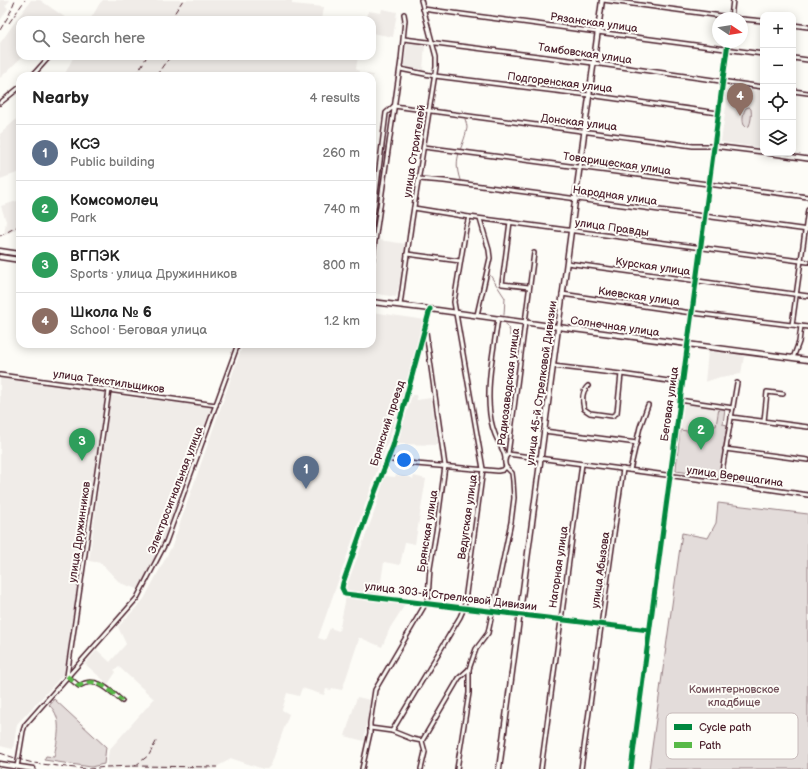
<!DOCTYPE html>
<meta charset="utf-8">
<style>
body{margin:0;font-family:"Balsamiq Sans",sans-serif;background:#f6f6f6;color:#222}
.controls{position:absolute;right:12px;top:12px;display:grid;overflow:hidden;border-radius:8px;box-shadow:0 2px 10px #0003}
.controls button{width:36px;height:36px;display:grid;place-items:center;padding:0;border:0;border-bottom:1px solid #e0e0e0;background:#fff;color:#222;font:20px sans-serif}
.compass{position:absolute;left:712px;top:12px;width:36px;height:36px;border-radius:50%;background:#fff;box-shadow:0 2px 10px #0003;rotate:102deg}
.you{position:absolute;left:404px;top:460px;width:14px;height:14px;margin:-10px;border:3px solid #fff;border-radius:50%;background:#1a73e8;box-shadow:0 0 0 6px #1a73e833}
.badge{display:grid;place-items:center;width:26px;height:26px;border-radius:50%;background:#1a73e8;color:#fff;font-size:13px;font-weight:700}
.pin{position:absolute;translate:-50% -33px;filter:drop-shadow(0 1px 2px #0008)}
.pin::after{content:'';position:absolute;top:21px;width:14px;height:12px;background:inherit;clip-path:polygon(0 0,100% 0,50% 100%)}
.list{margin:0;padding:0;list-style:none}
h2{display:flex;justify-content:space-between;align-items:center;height:52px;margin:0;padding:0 16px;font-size:17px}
h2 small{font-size:13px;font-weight:400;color:#767676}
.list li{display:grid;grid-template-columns:26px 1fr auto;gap:12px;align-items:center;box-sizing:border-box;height:56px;padding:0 16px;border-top:1px solid #e0e0e0}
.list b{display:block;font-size:15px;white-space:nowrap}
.list p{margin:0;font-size:13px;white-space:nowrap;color:#767676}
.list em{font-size:13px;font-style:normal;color:#767676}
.icon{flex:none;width:22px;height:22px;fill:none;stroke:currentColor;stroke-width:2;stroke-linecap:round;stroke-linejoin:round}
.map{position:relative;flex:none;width:808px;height:769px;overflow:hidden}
.search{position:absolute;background:#fff;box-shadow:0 2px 10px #0003;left:16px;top:16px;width:360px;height:44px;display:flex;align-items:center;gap:10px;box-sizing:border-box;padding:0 14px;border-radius:12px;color:#767676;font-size:15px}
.panel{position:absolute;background:#fff;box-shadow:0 2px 10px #0003;left:16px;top:72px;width:360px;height:276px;border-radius:12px}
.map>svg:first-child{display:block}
</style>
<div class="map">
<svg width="808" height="769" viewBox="0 0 808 769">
<rect width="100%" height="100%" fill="#fdfcf7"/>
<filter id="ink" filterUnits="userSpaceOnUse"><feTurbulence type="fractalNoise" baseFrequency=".025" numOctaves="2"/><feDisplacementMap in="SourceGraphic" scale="8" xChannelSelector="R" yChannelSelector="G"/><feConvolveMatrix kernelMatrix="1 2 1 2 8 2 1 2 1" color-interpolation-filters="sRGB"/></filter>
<g filter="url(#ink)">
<g fill="#f0ece8">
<path d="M0 0H10L5 6 8 8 0 21Z"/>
<path d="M31 0H40L66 18 63 20H20V56H23L0 78V43Z"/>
<path d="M103 0H292V4L324 7 322 20H90L100 3Z"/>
<path d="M382 9 397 12 393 37 372 33V20H367L368 11 381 13Z"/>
<path d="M407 43 425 44 423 70 404 67Z"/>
<path d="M74 56H358L356 69 359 71V73L373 75 372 79V76H64Z"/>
<path d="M729 86 763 91V148L721 142Z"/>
<path d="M20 116V172L0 179V134Z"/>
<path d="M20 200V227L4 236 6 221 1 206Z"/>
<path d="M379 240 406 244 402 274 396 297 372 293Z"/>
<path d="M372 312 425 320 392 430 377 471 318 638 325 640 330 628 339 631 346 597 347 595 406 603 390 628 382 647 361 638H358L359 639 342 690 332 688 331 690 326 689 324 695 302 688 299 696 287 693 282 710 289 714 271 765 267 769H263L230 758 229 760 218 766 216 769H150V767H120V769H106L109 750 154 699 119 667 114 670 116 672 108 684 85 664 97 650 110 662 126 644 118 627 144 599 172 546 243 344H372Z"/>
<path d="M708 351 744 356 741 374 720 377 705 382Z"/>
<path d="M0 378 106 391 64 674 17 724 13 749 0 746Z"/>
<path d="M111 395 211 407 167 535 139 588 137 589 120 583 101 563 89 561Z"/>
<path d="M412 395H416L417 400 431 398 438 445 397 444Z"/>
<path d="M684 403 725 408 723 424 727 425 720 474 718 477 676 471V468Z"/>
<path d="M396 475 410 477 413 479 414 476 426 479 415 544 405 542 400 565 384 562 379 594 345 590 374 513 385 476 395 477Z"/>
<path d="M357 697 370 700 364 741 345 736Z"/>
</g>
<g fill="#e3dcda" stroke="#967e82">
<path d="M749 107 751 109C752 114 751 122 749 126L746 127 744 125C742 120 743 112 746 108Z"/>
<path d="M719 408H725L723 424 727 425 720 474 718 477 676 471V468L680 430 694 432 711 426H716Z"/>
<path d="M718 503 808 514V769H649L682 533 708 538 716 523Z"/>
<path d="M54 699 106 747 104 764 91 767 44 760 46 756 54 757C57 740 64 718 49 705Z"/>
</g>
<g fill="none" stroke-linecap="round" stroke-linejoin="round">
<g stroke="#91777b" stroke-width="1">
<path d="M462 110 463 113"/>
<path d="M460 180C452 156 463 150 467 128 467 125 466 122 465 119"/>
<path d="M490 275 505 298 504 315"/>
<path d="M506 324 510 331V336"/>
</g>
<defs>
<g id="minor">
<path d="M603 0 737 18"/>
<path d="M423 9 763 54"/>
<path d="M731 18 733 0"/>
<path d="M742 19 763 21"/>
<path d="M793 25 808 27"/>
<path d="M404 39 593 63 763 87"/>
<path d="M793 58 808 60"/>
<path d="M400 69 435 76 589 95 718 113"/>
<path d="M32 76 50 56"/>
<path d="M793 91 808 93"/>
<path d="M0 103 20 87"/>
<path d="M394 106 693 146H713L763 152"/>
<path d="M424 147 808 197"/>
<path d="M767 153 808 159"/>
<path d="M419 179 444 181 808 230"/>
<path d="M414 208 469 217 808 262"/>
<path d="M510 222 502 284 529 287"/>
<path d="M372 225 386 113 394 106"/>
<path d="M407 254 460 261"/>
<path d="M372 262 401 60 405 20 404 14"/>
<path d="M567 263 808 296"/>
<path d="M562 294 685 312 808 327"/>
<path d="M400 305 411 226 436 67V57L421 0"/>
<path d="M430 309 393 446 372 500 343 583 342 588 345 594 649 630"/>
<path d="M477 315 490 258 489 250 480 219"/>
<path d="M498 318C494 349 486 383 490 414 491 423 494 433 498 441 501 447 504 451 505 458"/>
<path d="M792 325 808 210"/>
<path d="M793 358 799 342 801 326"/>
<path d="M553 366 621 374 682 383"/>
<path d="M0 375 216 405"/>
<path d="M588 386C582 391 582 401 584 409L590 413 612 416 617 413 621 374"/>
<path d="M679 400 733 408"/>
<path d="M731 417 808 427"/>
<path d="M764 421 767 392 783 394"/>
<path d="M544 431 637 443"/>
<path d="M725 449 808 460"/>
<path d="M508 454 534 253"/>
<path d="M387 459 416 464 498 471 503 470 506 467C504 462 504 458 508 454L719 482 808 495"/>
<path d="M630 470 640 427 648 405"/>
<path d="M719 482 721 477 737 383"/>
<path d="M67 676 109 390"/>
<path d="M67 676 79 686C96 675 109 690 122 701"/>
<path d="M370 728 392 731 412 739 422 741 425 752 421 769"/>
<path d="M392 731 460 617 464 608 483 469 454 302 466 228 469 217"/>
<path d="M422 741 459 678 469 669 476 649 488 633 511 522 514 498 513 481 512 473 506 467"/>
<path d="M17 767 23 731 25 725 137 598 166 542 238 344"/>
<path d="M362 769 370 733V723L375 690 426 603 428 598 430 568 437 526 445 466 426 332"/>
<path d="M457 769 469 693V669"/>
<path d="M541 769 582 464"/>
<path d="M581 769 623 469"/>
<path d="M631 769 728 42"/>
</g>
<g id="major">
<path d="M0 251 20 254"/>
<path d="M0 257 20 260"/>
<path d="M372 302 430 309 558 327 808 360"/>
<path d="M0 764 33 769"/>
<path d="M499 769 602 0"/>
</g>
</defs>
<use href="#minor" stroke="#4a1f2b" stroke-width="6"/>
<use href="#major" stroke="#4a1f2b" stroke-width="7"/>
<use href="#minor" stroke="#fdfcf7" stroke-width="3"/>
<use href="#major" stroke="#fdfcf7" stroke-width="4"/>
<g stroke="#4a1f2b" stroke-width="1" stroke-dasharray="6 3" stroke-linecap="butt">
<path d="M170 20 183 0"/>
<path d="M9 23 25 0"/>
<path d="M0 30 9 15 15 0"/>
<path d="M136 76 147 56"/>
<path d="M156 76 165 63 172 56"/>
<path d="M0 236 20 225"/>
<path d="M0 753 18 759 33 763 75 768 89 769 106 767 135 766 217 767"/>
<path d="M135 766 149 755 157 740"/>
</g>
<path stroke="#58b947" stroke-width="4" stroke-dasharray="8 4" stroke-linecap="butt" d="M67 676 79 686C96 675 109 690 122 701"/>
<defs>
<g id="cycleway">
<path d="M430 309 393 446 372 500 343 583 342 588 345 594 649 630"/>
<path d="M631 769 728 42"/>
</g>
</defs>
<use href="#cycleway" stroke="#fdfcf7" stroke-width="8"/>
<use href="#cycleway" stroke="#00873e" stroke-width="5"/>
</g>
</g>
<g text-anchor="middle" stroke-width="4" stroke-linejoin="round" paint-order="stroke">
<g font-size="11" fill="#4a1f2b" stroke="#fdfcf7">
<text transform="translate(594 22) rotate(8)" y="4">Рязанская улица</text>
<text transform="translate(585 53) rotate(8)" y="4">Тамбовская улица</text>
<text transform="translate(560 82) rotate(7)" y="4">Подгоренская улица</text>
<text transform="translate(579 122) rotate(7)" y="4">Донская улица</text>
<text transform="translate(414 151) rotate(-81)" y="4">улица Строителей</text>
<text transform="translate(617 163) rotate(8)" y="4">Товарищеская улица</text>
<text transform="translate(615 195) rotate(8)" y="4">Народная улица</text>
<text transform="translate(612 227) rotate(8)" y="4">улица Правды</text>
<text transform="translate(653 266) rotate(8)" y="4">Курская улица</text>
<text transform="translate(639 296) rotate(8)" y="4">Киевская улица</text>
<text transform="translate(615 326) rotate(8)" y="4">Солнечная улица</text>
<text transform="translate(109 381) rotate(8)" y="4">улица Текстильщиков</text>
<text transform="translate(541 383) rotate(-82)" y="4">улица 45-й Стрелковой Дивизии</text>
<text transform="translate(508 387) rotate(-83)" y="4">Радиозаводская улица</text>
<text transform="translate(669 404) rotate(-82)" y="4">Беговая улица</text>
<text transform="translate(387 423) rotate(-72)" y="4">Брянский проезд</text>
<text transform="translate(735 476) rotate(8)" y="4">улица Верещагина</text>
<text transform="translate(175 490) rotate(-69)" y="4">Электросигнальная улица</text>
<text transform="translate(467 517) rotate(-82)" y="4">Ведугская улица</text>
<text transform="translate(427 531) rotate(-81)" y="4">Брянская улица</text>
<text transform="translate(79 532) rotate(-82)" y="4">улица Дружинников</text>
<text transform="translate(558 567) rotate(-82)" y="4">Нагорная улица</text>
<text transform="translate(600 570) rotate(-82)" y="4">улица Абызова</text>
<text transform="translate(451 596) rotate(7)" y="4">улица 303-й Стрелковой Дивизии</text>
</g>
<g font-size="11" fill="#704e57" stroke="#fdfcf7">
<text x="734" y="693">Коминтерновское<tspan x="734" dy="13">кладбище</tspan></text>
</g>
</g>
<rect x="666" y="713" width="132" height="46" rx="6" fill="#fdfcf7" stroke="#c7baba" stroke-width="1"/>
<rect x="674" y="724" width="18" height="6" fill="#00873e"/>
<rect x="674" y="742" width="18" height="6" fill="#58b947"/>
<g font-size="11" fill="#4a1f2b">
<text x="699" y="731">Cycle path</text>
<text x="699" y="749">Path</text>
</g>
</svg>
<div class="controls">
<button>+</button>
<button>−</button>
<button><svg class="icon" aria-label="locate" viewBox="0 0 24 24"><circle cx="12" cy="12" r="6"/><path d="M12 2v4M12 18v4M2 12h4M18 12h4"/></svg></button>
<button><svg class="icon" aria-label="layers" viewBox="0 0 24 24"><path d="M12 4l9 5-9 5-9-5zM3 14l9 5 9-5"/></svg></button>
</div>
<svg class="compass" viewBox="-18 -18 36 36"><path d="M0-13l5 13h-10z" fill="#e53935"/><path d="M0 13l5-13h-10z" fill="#767676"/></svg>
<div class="you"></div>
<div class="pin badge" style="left:306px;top:489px;background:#5c6f8a">1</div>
<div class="pin badge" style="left:701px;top:450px;background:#2e9e5b">2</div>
<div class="pin badge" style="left:82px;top:461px;background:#2e9e5b">3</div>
<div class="pin badge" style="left:740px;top:116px;background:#8d6e63">4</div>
<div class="search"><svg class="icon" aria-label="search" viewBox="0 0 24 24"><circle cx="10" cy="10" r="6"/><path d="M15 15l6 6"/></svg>Search here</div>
<section class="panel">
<h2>Nearby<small>4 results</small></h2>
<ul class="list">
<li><span class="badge" style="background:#5c6f8a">1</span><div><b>КСЭ</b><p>Public building</p></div><em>260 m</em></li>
<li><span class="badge" style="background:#2e9e5b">2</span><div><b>Комсомолец</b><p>Park</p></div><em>740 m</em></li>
<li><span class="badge" style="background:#2e9e5b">3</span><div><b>ВГПЭК</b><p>Sports · улица Дружинников</p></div><em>800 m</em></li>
<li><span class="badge" style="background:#8d6e63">4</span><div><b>Школа № 6</b><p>School · Беговая улица</p></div><em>1.2 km</em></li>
</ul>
</section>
</div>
